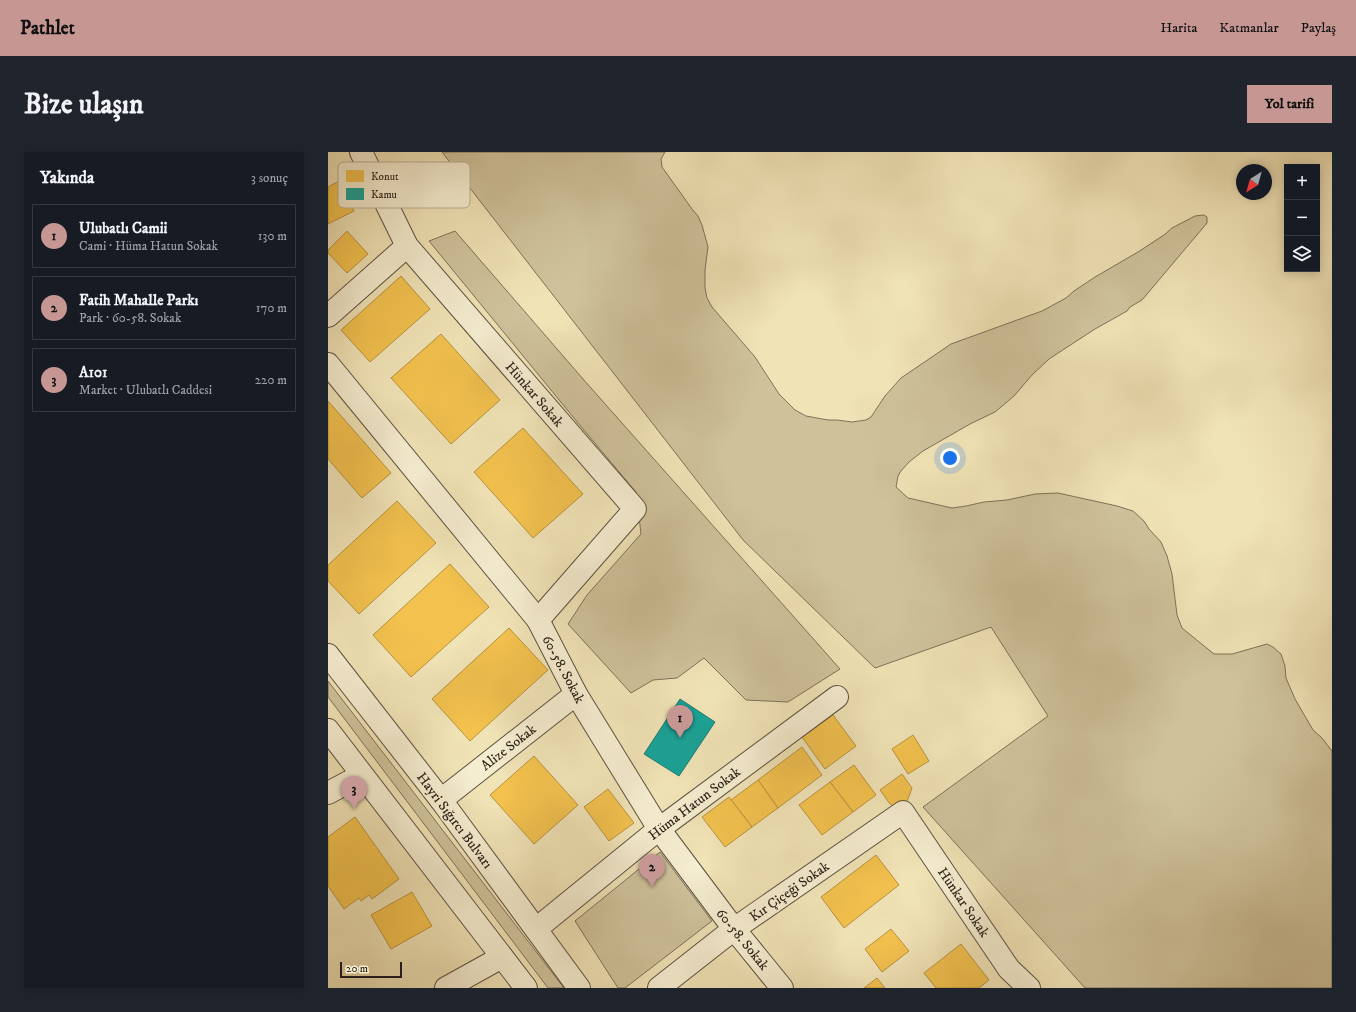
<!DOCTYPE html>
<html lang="tr">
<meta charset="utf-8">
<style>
body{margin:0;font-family:"IM FELL DW Pica",serif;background:#20242c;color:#f1f3f6}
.controls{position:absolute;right:12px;top:12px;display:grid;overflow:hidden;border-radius:0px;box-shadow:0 2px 10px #0003}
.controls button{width:36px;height:36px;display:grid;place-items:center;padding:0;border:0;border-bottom:1px solid #363941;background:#171b24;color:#f1f3f6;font:20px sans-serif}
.compass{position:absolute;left:908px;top:12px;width:36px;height:36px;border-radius:50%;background:#171b24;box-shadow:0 2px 10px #0003;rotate:217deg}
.scale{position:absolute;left:12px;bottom:10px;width:62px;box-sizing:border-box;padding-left:4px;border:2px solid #2c201a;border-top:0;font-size:11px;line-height:14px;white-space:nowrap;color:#2c201a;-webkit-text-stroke:3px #f5edd0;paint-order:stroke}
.you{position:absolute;left:622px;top:306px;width:14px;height:14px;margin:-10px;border:3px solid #fff;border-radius:50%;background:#1a73e8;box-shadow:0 0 0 6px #1a73e833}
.badge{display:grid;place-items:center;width:26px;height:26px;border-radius:50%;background:#c59692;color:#111;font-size:13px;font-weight:700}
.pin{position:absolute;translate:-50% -33px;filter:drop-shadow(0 1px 2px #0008)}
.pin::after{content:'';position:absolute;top:21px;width:14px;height:12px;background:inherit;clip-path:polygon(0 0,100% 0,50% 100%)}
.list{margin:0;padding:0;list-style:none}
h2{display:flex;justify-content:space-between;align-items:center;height:52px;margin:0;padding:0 16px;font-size:17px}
h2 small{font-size:13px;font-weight:400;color:#9ea1a6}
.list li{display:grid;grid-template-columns:26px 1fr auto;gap:12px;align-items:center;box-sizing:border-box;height:64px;margin:0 8px 8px;padding:0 8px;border:1px solid #363941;border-radius:0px}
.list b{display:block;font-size:15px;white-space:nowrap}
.list p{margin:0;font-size:13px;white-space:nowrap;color:#9ea1a6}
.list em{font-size:13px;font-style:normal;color:#9ea1a6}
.icon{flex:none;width:22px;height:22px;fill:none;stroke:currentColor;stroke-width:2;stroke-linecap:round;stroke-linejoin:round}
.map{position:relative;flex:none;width:1004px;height:836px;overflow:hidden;border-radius:0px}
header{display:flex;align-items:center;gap:24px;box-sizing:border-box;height:56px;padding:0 20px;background:#c59692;color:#111}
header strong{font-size:19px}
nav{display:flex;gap:22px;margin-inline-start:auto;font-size:14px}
.intro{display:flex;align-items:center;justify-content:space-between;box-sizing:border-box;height:96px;padding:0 24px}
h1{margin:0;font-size:28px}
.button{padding:10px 18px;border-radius:0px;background:#c59692;color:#111;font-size:14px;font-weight:700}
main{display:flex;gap:24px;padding:0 24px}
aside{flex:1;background:#171b24;border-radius:0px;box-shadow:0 2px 10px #0003}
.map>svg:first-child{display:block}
</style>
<header>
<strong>Pathlet</strong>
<nav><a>Harita</a><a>Katmanlar</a><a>Paylaş</a></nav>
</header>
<div class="intro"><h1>Bize ulaşın</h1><a class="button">Yol tarifi</a></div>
<main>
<aside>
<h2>Yakında<small>3 sonuç</small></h2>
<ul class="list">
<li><span class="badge">1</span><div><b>Ulubatlı Camii</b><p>Cami · Hüma Hatun Sokak</p></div><em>130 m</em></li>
<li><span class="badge">2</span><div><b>Fatih Mahalle Parkı</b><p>Park · 60-58. Sokak</p></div><em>170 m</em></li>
<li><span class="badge">3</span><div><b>A101</b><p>Market · Ulubatlı Caddesi</p></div><em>220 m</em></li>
</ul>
</aside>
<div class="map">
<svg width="1004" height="836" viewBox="0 0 1004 836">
<rect width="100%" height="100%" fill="#f0e3b6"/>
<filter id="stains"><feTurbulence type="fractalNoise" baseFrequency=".005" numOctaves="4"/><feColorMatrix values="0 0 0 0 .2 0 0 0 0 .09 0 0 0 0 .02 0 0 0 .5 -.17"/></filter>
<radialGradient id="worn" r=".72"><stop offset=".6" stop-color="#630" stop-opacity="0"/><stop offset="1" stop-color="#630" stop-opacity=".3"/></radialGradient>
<g fill="#cfc29b" stroke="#7e715a">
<path d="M114 0H337L333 7 334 15 364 57 370 64 374 73 380 95 377 118V136L379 146 384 155 427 205 451 242 467 258 478 264 500 268H509L524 270 538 268 543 265 557 244 573 226 623 192 714 159 738 146 746 139 767 125 810 100 836 83 844 76 867 64 876 63 879 65V71L814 148 802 155 799 159 767 177 721 207 704 223 686 244 667 260 642 272 595 299 581 310 573 319 570 324 568 335 580 346 624 356 638 354 656 350 679 348 707 342 730 341 789 354 805 359 816 369 821 377 833 390 839 404 844 422 849 463 854 476 886 502H904L939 492 945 495 953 502 957 514 958 526 967 547 985 578 994 586 1004 599V836H757L595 655 720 564 663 475 547 516 415 388Z"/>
<path d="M127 79 255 227 512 517 460 550 418 548 376 506 349 526 325 528 303 541 240 472 259 443 313 382 308 340 250 271 101 89Z"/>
<path d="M0 529 236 836H220L0 545Z"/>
<path d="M332 700 384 769 297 836H290L247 769Z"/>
</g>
<g fill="#f2c14e" stroke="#b7913e">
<path d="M11 29 26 59 0 72V35Z"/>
<path d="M19 79 40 102 19 121 0 101V98Z"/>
<path d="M73 124 102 157 42 210 13 178Z"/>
<path d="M113 182 172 248 123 292 63 226Z"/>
<path d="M0 249 63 321 34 346 0 307Z"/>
<path d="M195 276 255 342 205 386 146 320Z"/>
<path d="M69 349 108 391 31 462 0 429V413Z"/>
<path d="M122 412 161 455 83 525 45 483Z"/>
<path d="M181 476 220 518 142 589 104 547Z"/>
<path d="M505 563 528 594 497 617 474 585Z"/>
<path d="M585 583 601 609 580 622 564 597Z"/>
<path d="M474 595 494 623 450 656 430 628Z"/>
<path d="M206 604 250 653 206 692 162 643Z"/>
<path d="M526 613 548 643 525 660 502 630Z"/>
<path d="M574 622 584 636 575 660 562 652 552 638Z"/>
<path d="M430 628 450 656 424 675 403 648Z"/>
<path d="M502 630 525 660 494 683 471 653Z"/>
<path d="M280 637 306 671 281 689 256 655Z"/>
<path d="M401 645 424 675 397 695 374 665Z"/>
<path d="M27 665 71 727 44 747 41 743 33 749 31 746 16 757 0 734V685Z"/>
<path d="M548 703 571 733 516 776 493 745Z"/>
<path d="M84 740 104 774 63 797 43 763Z"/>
<path d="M563 777 581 799 554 820 537 797Z"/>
<path d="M633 792 661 828 651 836H608L596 821Z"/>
<path d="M549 826 557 836H536Z"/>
</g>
<path fill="#17a398" stroke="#1d7c72" d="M352 547 387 570 351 624 316 602Z"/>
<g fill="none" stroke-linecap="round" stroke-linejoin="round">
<defs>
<g id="minor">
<path d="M33 0 79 94 307 357 210 468"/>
<path d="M0 164 79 94"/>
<path d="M0 212 210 468 248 542 331 677 406 777 454 836"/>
<path d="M0 641 34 623"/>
<path d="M113 648 248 542"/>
<path d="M208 777 331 677 509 545"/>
<path d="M118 836 174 805"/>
<path d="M331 836 406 777 575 660 681 817 701 836"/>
</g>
<g id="tertiary">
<path d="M0 503 113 648 251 836"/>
<path d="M0 578 198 836"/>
</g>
</defs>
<use href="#minor" stroke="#5d5141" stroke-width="24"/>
<use href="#tertiary" stroke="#5d5141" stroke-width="24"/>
<use href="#minor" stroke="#f5edd0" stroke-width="22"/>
<use href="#tertiary" stroke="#f5edd0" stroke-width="22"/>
</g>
<g text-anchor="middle" stroke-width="4" stroke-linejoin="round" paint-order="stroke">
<g font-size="14" fill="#2c201a" stroke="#f5edd0">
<text transform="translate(207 242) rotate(49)" y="5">Hünkar Sokak</text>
<text transform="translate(236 517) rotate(62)" y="5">60-58. Sokak</text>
<text transform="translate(180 595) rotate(-38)" y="5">Alize Sokak</text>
<text transform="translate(366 651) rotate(-37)" y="5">Hüma Hatun Sokak</text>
<text transform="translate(127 668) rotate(53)" y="5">Hayri Sığırcı Bulvarı</text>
<text transform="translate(461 739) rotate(-35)" y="5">Kır Çiçeği Sokak</text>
<text transform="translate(636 750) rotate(56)" y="5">Hünkar Sokak</text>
<text transform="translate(415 787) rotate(51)" y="5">60-58. Sokak</text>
</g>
</g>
<rect x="10" y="10" width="132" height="46" rx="6" fill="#f5edd0" stroke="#b9b099" stroke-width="1"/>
<rect x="18" y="18" width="18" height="12" fill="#f2c14e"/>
<rect x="18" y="36" width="18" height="12" fill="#17a398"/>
<g font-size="11" fill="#2c201a">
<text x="43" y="28">Konut</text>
<text x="43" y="46">Kamu</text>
</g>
<rect width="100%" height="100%" filter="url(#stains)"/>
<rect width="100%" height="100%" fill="url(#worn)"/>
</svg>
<div class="controls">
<button>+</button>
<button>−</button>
<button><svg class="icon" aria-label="layers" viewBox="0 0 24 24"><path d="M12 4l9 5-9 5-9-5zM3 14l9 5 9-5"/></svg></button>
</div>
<svg class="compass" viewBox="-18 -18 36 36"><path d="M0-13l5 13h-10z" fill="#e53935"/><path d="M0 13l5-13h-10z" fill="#9ea1a6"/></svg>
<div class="scale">20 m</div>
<div class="you"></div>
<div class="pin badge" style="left:352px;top:586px">1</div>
<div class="pin badge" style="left:324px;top:735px">2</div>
<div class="pin badge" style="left:26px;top:657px">3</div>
</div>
</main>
